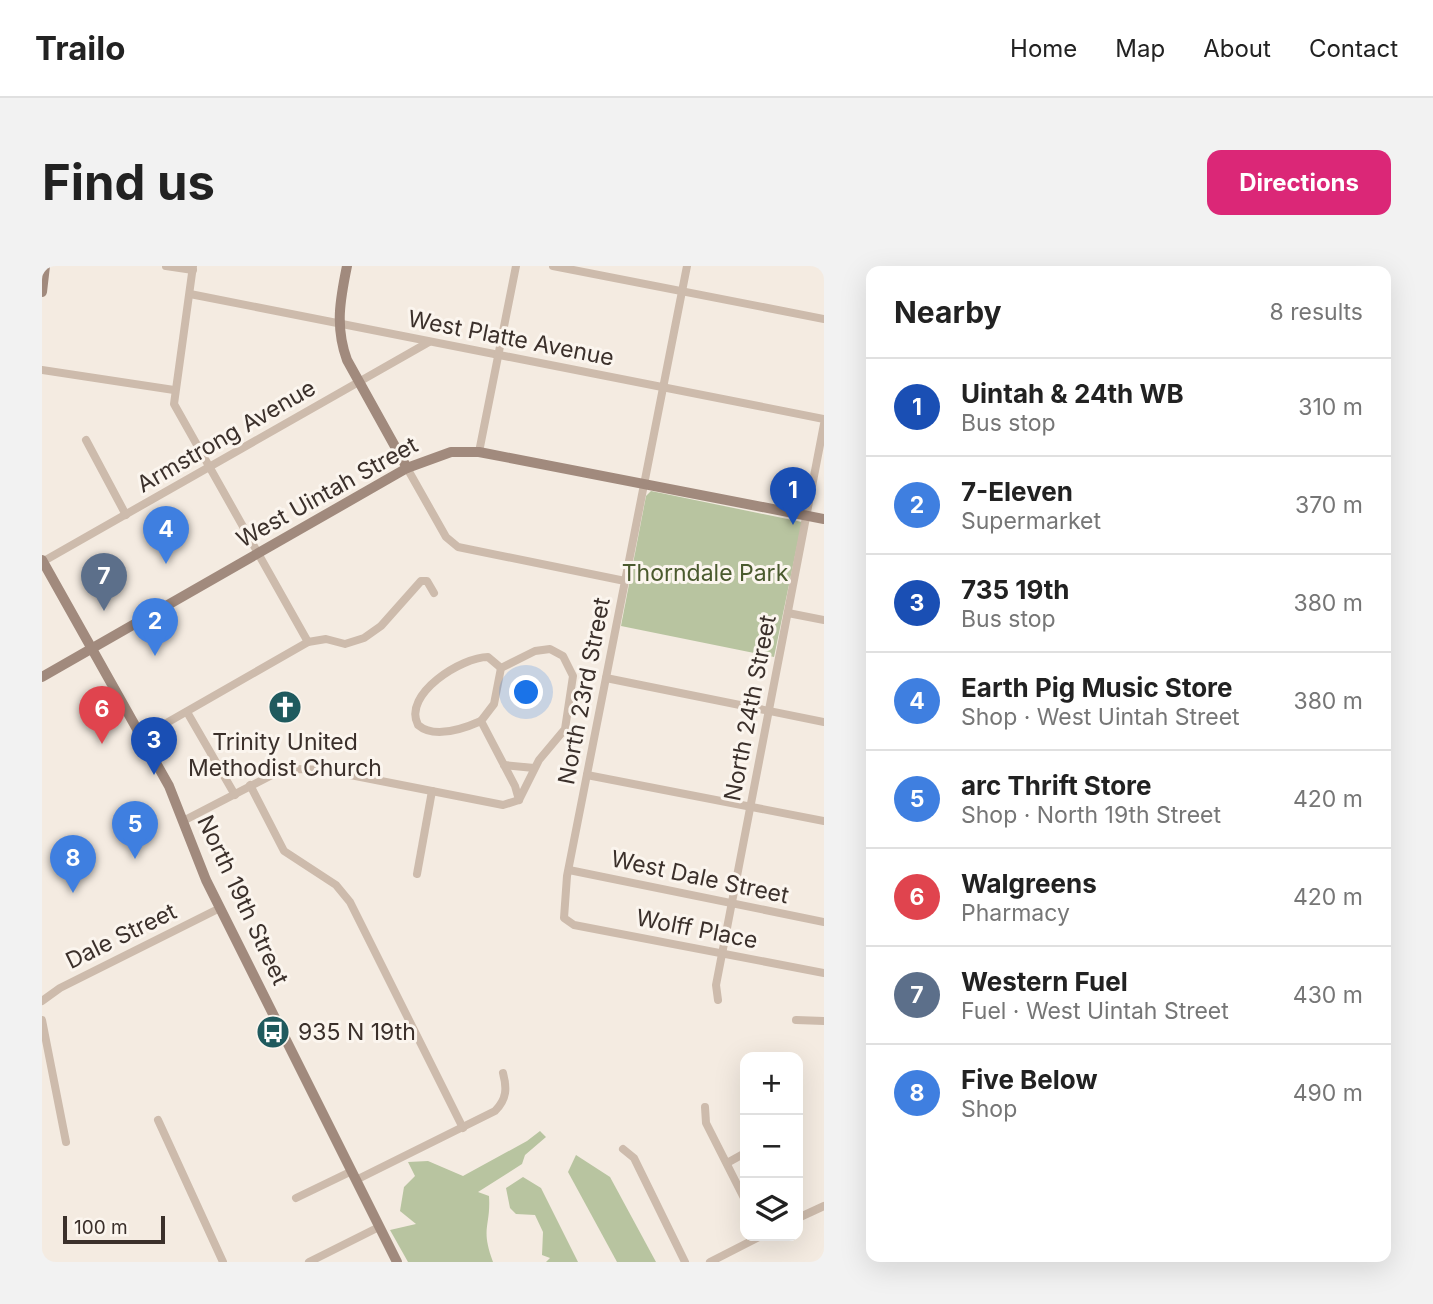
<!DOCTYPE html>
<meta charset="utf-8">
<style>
body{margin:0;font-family:Inter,sans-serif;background:#f2f2f2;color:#222}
.controls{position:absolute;right:21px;bottom:21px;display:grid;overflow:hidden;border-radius:14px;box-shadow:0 7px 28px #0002}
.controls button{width:63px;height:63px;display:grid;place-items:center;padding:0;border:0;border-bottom:2px solid #e0e0e0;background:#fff;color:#222;font:35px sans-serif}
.scale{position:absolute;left:21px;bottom:18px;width:102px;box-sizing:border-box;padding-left:7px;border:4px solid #3b302b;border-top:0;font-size:19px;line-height:24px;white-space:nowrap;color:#3b302b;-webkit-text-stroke:5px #fbf5ee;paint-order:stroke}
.you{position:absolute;left:485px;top:427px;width:24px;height:24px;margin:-18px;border:5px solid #fff;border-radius:50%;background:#1a73e8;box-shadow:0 0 0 10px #1a73e833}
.badge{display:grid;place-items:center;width:46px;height:46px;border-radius:50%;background:#db2777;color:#fff;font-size:23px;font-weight:700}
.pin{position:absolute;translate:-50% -58px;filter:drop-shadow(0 2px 4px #0008)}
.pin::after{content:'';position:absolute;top:37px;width:24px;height:21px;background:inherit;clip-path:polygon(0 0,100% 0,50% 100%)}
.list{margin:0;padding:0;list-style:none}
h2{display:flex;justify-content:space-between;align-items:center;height:91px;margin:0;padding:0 28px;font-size:30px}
h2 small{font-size:23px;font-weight:400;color:#767676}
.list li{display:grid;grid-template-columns:46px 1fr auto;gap:21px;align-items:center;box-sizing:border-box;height:98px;padding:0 28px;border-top:2px solid #e0e0e0}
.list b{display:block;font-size:26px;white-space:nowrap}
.list p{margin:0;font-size:23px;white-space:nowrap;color:#767676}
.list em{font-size:23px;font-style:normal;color:#767676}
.icon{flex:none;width:38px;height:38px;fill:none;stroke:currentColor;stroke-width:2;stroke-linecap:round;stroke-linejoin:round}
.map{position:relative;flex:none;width:782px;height:996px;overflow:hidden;border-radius:14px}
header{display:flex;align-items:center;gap:42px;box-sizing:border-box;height:98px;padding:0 35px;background:#fff;border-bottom:2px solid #e0e0e0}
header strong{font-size:33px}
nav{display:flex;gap:38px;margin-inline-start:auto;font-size:24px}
.intro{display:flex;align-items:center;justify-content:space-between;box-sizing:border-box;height:168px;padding:0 42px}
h1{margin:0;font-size:49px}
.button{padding:18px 32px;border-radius:14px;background:#db2777;color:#fff;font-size:24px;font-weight:700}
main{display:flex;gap:42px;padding:0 42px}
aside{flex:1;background:#fff;border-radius:14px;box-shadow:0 7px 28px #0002}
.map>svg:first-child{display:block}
</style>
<header>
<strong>Trailo</strong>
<nav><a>Home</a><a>Map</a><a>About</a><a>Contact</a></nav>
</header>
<div class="intro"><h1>Find us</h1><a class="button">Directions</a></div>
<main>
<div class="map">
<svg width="782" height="996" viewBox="0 0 782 996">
<rect width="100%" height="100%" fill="#f4ebe1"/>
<g fill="#b8c4a0">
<path d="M609 225 760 256 732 391 579 360 604 230Z"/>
<path d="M498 865 504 871 483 889 480 898 436 926 447 930C449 961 438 961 451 996H366L348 964 374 958 358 945 362 921 373 910 366 896 386 895 421 910 485 875Z"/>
<path d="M534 889 568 911 614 996H575L526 906Z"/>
<path d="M481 911 499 922 536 996H504L508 992 500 989 501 966 493 949 474 948 468 942 464 922Z"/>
</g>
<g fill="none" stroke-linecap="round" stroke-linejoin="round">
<g stroke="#cdbbac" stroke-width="8">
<path d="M124 0 151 4"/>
<path d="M151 0 132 138 266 376"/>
<path d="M511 0 782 53"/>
<path d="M645 0 525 610 522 652 532 659 782 707"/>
<path d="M148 28 782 153"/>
<path d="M0 104 132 124"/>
<path d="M44 174 84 249"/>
<path d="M437 186 474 0"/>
<path d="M365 202 404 271 416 281 583 315"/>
<path d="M0 296 387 76"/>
<path d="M746 347 782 354"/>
<path d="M508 383 521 390 531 410 523 463 497 494 477 534 473 520 439 455 452 438 459 402 493 385Z"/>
<path d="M564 412 782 456"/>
<path d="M145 446 193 529"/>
<path d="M439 455C421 463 392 473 376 459 360 428 420 391 446 391L459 402"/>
<path d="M100 471 266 376 284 373 303 378 322 372 339 360 379 315H385L392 327"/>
<path d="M462 499 492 502"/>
<path d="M545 509 782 555"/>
<path d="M208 519 242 585 294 619 308 636 421 862"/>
<path d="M141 555 230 509 255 503 283 504 461 539 477 534"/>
<path d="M527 604 782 656"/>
<path d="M375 608 390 525"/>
<path d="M676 734 674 719 680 688 782 158"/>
<path d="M0 735 18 722 178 642"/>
<path d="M0 754 24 876"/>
<path d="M754 754 782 755"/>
<path d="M663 841 664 857 703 934"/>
<path d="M116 854 181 996"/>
<path d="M581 883 592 892 643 996"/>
<path d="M685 897 703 887"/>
<path d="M314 914 453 845C465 833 465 822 461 807"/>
<path d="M254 932 310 905"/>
<path d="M756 952 782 940"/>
<path d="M267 996 337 961"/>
<path d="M668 996 719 970"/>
</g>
<g stroke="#a18a7d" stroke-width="10">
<path d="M305 0C298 34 293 61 305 94L365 202"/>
<path d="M0 26 3 0"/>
<path d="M0 294 127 520 164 614 355 996"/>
<path d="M0 411 365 202 409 186H437L782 253"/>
</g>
</g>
<defs>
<symbol id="church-disc" viewBox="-11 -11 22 22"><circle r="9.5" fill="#1f5a5e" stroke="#fbf5ee"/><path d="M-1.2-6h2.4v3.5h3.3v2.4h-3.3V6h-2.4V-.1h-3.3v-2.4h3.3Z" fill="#fff"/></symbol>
<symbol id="bus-disc" viewBox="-11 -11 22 22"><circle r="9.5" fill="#1f5a5e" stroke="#fbf5ee"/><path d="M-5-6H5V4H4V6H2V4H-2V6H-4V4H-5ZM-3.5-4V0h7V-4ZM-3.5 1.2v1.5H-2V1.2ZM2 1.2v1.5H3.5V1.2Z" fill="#fff"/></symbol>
</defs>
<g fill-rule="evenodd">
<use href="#church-disc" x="224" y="422" width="38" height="38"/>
<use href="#bus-disc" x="212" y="747" width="38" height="38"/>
</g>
<g text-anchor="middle" stroke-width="6" stroke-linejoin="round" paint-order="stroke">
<g font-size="23" fill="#3b302b" stroke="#fbf5ee">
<text transform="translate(469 72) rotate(11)" y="8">West Platte Avenue</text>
<text transform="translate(184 170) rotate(-30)" y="8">Armstrong Avenue</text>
<text transform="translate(285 226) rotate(-29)" y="8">West Uintah Street</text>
<text transform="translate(542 425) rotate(-79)" y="8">North 23rd Street</text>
<text transform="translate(708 442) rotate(-79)" y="8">North 24th Street</text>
<text transform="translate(658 611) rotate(12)" y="8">West Dale Street</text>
<text transform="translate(201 634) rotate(65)" y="8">North 19th Street</text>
<text transform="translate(655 663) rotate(11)" y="8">Wolff Place</text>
<text transform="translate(79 670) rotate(-26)" y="8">Dale Street</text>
</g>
<g font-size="23" fill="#4a5a2e" stroke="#fbf5ee">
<text x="663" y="315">Thorndale Park</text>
</g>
<g font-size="23" fill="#3b302b" stroke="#fbf5ee">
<text x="243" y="484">Trinity United<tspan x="243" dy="26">Methodist Church</tspan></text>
<text x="256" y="774" text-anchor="start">935 N 19th</text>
</g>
</g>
</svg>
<div class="controls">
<button>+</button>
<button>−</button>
<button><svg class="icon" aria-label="layers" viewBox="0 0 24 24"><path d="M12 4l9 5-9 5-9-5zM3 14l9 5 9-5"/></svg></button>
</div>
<div class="scale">100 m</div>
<div class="you"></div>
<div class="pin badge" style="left:751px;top:259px;background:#1a4fb4">1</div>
<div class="pin badge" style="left:113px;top:390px;background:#3f7fe0">2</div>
<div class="pin badge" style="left:112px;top:509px;background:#1a4fb4">3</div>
<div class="pin badge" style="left:124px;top:298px;background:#3f7fe0">4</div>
<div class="pin badge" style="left:93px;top:593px;background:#3f7fe0">5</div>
<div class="pin badge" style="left:60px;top:478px;background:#e0444e">6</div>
<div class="pin badge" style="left:62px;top:345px;background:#5c6f8a">7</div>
<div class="pin badge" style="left:31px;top:627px;background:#3f7fe0">8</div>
</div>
<aside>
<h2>Nearby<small>8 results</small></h2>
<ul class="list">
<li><span class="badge" style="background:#1a4fb4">1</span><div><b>Uintah &amp; 24th WB</b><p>Bus stop</p></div><em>310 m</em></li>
<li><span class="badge" style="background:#3f7fe0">2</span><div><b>7-Eleven</b><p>Supermarket</p></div><em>370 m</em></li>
<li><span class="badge" style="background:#1a4fb4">3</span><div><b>735 19th</b><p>Bus stop</p></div><em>380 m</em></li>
<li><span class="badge" style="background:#3f7fe0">4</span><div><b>Earth Pig Music Store</b><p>Shop · West Uintah Street</p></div><em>380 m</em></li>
<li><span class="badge" style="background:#3f7fe0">5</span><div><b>arc Thrift Store</b><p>Shop · North 19th Street</p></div><em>420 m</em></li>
<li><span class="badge" style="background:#e0444e">6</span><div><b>Walgreens</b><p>Pharmacy</p></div><em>420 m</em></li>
<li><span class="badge" style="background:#5c6f8a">7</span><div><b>Western Fuel</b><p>Fuel · West Uintah Street</p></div><em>430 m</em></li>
<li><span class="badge" style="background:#3f7fe0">8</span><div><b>Five Below</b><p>Shop</p></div><em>490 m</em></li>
</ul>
</aside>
</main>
